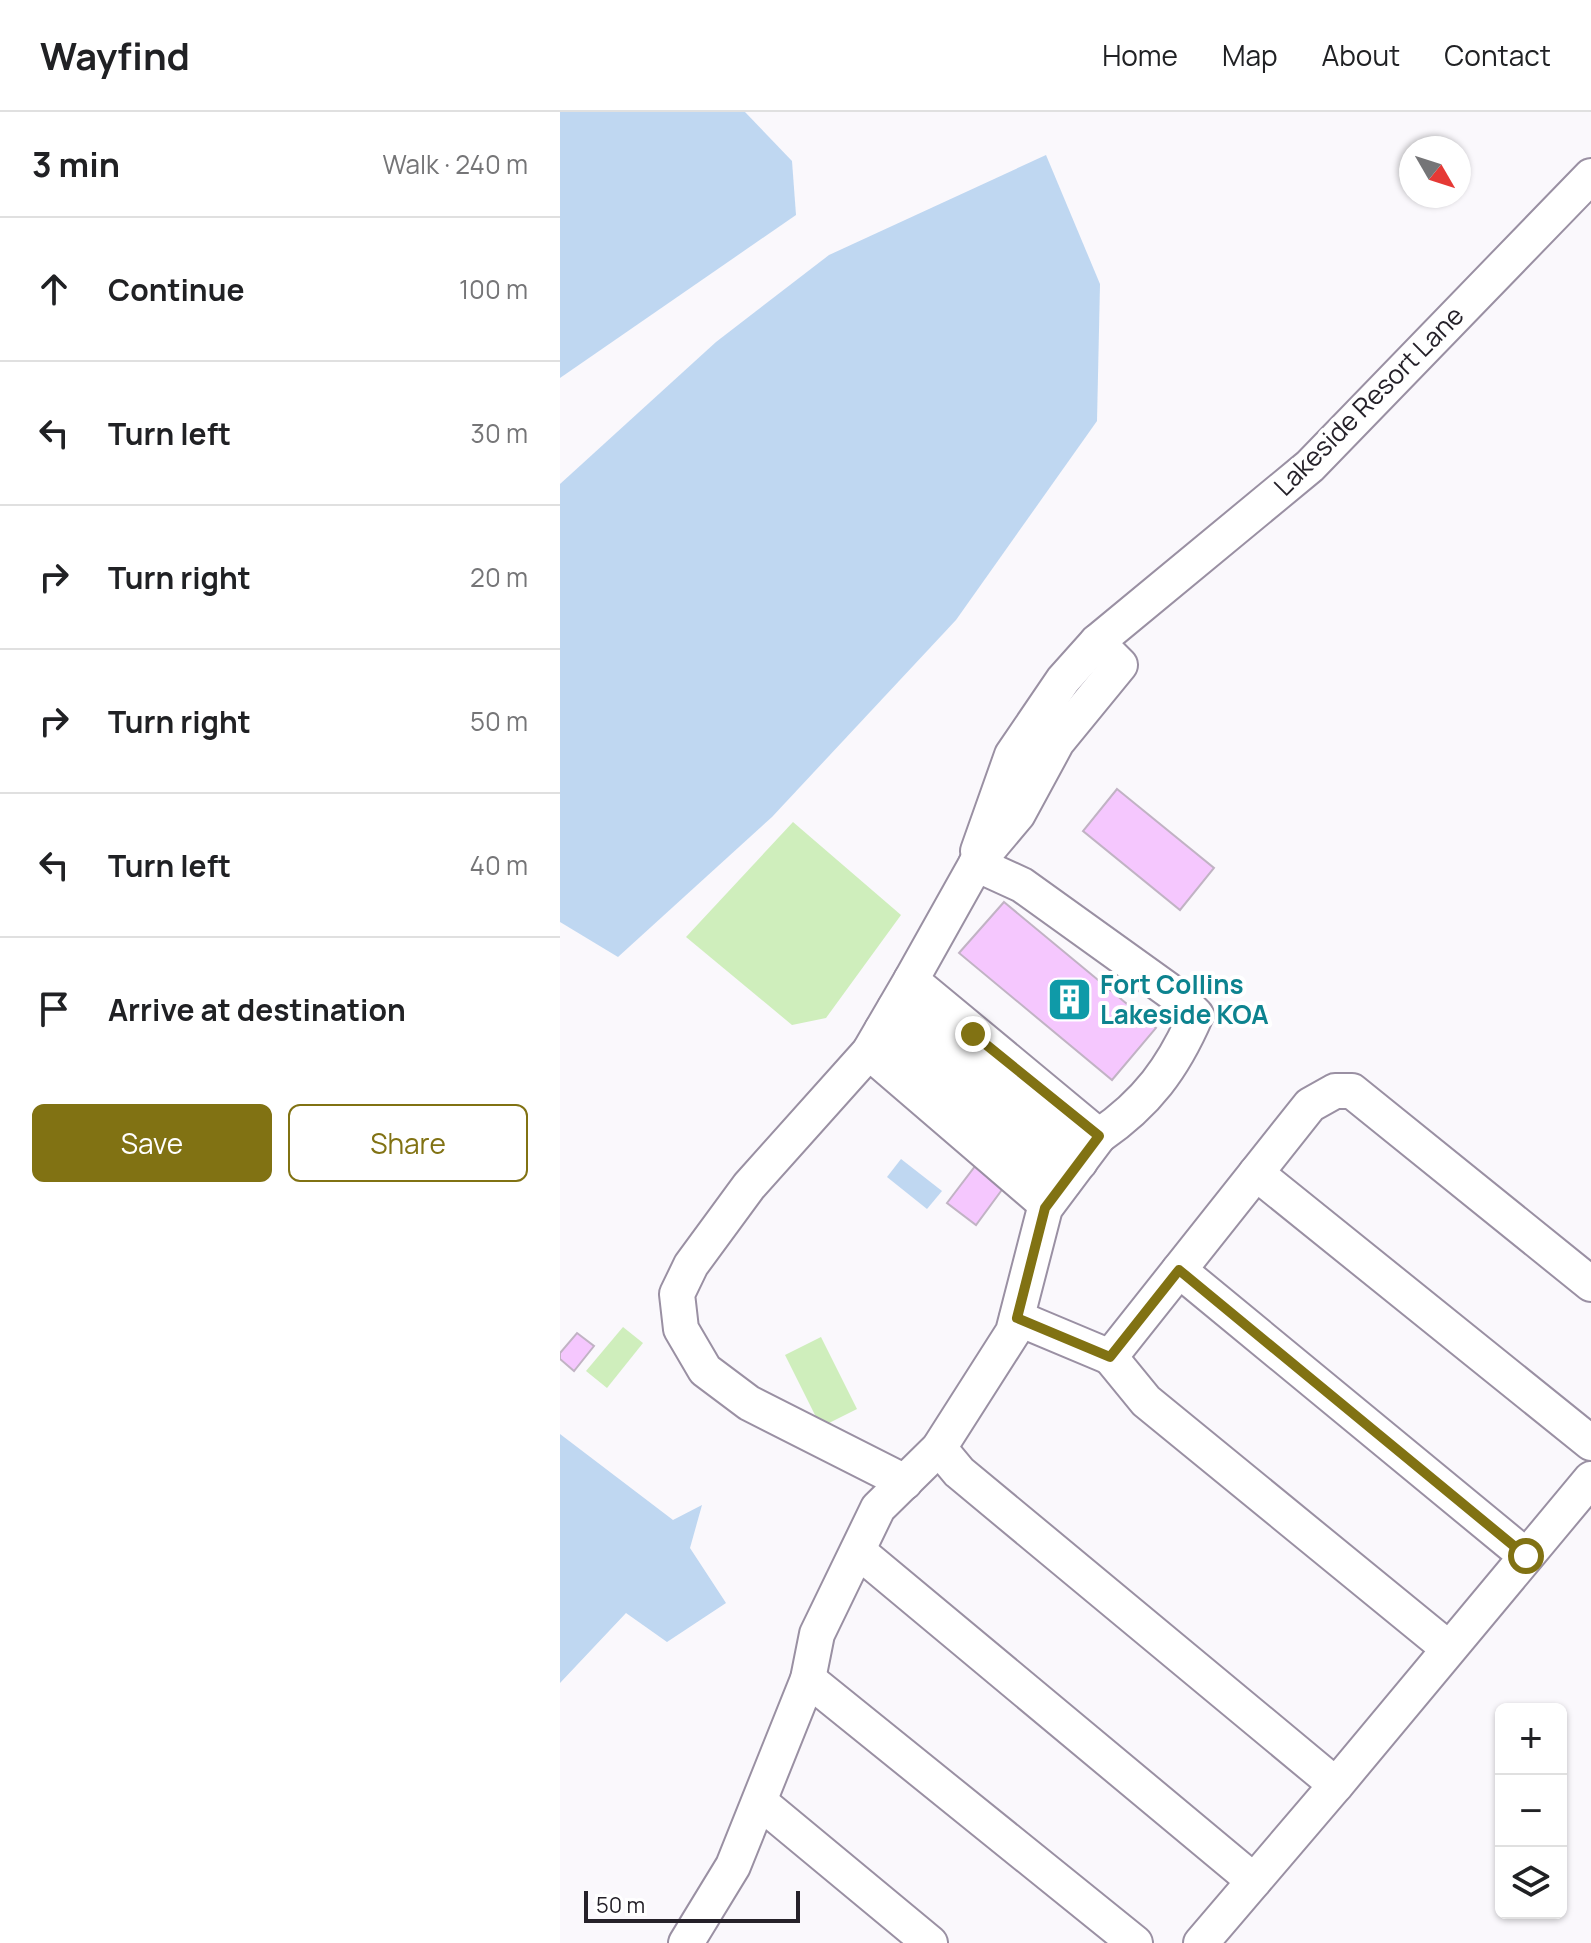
<!DOCTYPE html>
<meta charset="utf-8">
<style>
body{margin:0;font-family:Manrope,sans-serif;background:#f2f2f2;color:#202124}
.controls{position:absolute;right:24px;bottom:24px;display:grid;overflow:hidden;border-radius:12px;box-shadow:0 2px 6px #0004}
.controls button{width:72px;height:72px;display:grid;place-items:center;padding:0;border:0;border-bottom:2px solid #e0e0e0;background:#fff;color:#202124;font:40px sans-serif}
.compass{position:absolute;left:839px;top:24px;width:72px;height:72px;border-radius:50%;background:#fff;box-shadow:0 2px 6px #0004;rotate:129deg}
.scale{position:absolute;left:24px;bottom:20px;width:216px;box-sizing:border-box;padding-left:8px;border:4px solid #252129;border-top:0;font-size:22px;line-height:28px;white-space:nowrap;color:#252129;-webkit-text-stroke:6px #fff;paint-order:stroke}
.stop{position:absolute;width:24px;height:24px;margin:-18px;border:6px solid #817213;border-radius:50%;background:#fff}
.stop.end{background:#817213;border-color:#fff;box-shadow:0 2px 8px #0008}
.list{margin:0;padding:0;list-style:none}
h2{display:flex;justify-content:space-between;align-items:center;height:104px;margin:0;padding:0 32px;font-size:34px}
h2 small{font-size:26px;font-weight:400;color:#757577}
.list li{display:grid;grid-template-columns:52px 1fr auto;gap:24px;align-items:center;box-sizing:border-box;height:144px;padding:0 32px;border-top:2px solid #e0e0e0}
.list b{display:block;font-size:30px;white-space:nowrap}
.list em{font-size:26px;font-style:normal;color:#757577}
.actions{display:flex;gap:16px;padding:24px 32px}
.actions a{flex:1;padding:18px 0;border:2px solid #817213;border-radius:12px;text-align:center;font-size:28px;color:#817213}
.actions .main{background:#817213;color:#fff}
.icon{flex:none;width:44px;height:44px;fill:none;stroke:currentColor;stroke-width:2;stroke-linecap:round;stroke-linejoin:round}
.map{position:relative;flex:none;width:1031px;height:1831px;overflow:hidden}
header{display:flex;align-items:center;gap:48px;box-sizing:border-box;height:112px;padding:0 40px;background:#fff;border-bottom:2px solid #e0e0e0}
header strong{font-size:38px}
nav{display:flex;gap:44px;margin-inline-start:auto;font-size:28px}
main{display:flex}
aside{flex:1;background:#fff}
.map>svg:first-child{display:block}
</style>
<header>
<strong>Wayfind</strong>
<nav><a>Home</a><a>Map</a><a>About</a><a>Contact</a></nav>
</header>
<main>
<aside>
<h2>3 min<small>Walk · 240 m</small></h2>
<ul class="list">
<li><svg class="icon" aria-label="ahead" viewBox="0 0 24 24"><path d="M12 20V5M6 11l6-6 6 6"/></svg><div><b>Continue</b></div><em>100 m</em></li>
<li><svg class="icon" aria-label="left" viewBox="0 0 24 24"><path d="M17 20v-9H6M10 6l-5 5 5 5"/></svg><div><b>Turn left</b></div><em>30 m</em></li>
<li><svg class="icon" aria-label="right" viewBox="0 0 24 24"><path d="M7 20v-9h11M14 6l5 5-5 5"/></svg><div><b>Turn right</b></div><em>20 m</em></li>
<li><svg class="icon" aria-label="right" viewBox="0 0 24 24"><path d="M7 20v-9h11M14 6l5 5-5 5"/></svg><div><b>Turn right</b></div><em>50 m</em></li>
<li><svg class="icon" aria-label="left" viewBox="0 0 24 24"><path d="M17 20v-9H6M10 6l-5 5 5 5"/></svg><div><b>Turn left</b></div><em>40 m</em></li>
<li><svg class="icon" aria-label="arrive" viewBox="0 0 24 24"><path d="M6 21V4h12l-3 4 3 4H6"/></svg><div><b>Arrive at destination</b></div></li>
</ul>
<div class="actions"><a class="main">Save</a><a>Share</a></div>
</aside>
<div class="map">
<svg width="1031" height="1831" viewBox="0 0 1031 1831">
<rect width="100%" height="100%" fill="#faf8fc"/>
<g fill="#cfeebc">
<path d="M233 710 341 803 266 906 232 913 126 825Z"/>
<path d="M63 1215 83 1231 47 1276 26 1259Z"/>
<path d="M261 1225 297 1297 261 1315 225 1243Z"/>
</g>
<g fill="#bfd7f1">
<path d="M0 0H185L232 49 236 103 0 266Z"/>
<path d="M486 43 540 172 537 309 396 508 212 705 58 845 0 810V372L156 230 269 143Z"/>
<path d="M341 1047 382 1079 367 1097 327 1065Z"/>
<path d="M0 1322 113 1408 142 1393 130 1436 166 1491 107 1530 66 1501 0 1571Z"/>
</g>
<g fill="#f5c7fe" stroke="#c1b3c4" stroke-width="2">
<path d="M557 677 654 756 620 798 523 719Z"/>
<path d="M444 790 596 916 552 968 399 841Z"/>
<path d="M416 1053 444 1075 416 1113 387 1091Z"/>
<path d="M17 1221 34 1234 14 1259 0 1247V1241Z"/>
</g>
<g fill="none" stroke-linecap="round" stroke-linejoin="round">
<defs>
<g id="minor">
<path d="M418 739 452 643 503 568 537 530 750 354 1031 64"/>
<path d="M416 752 462 773 618 885 636 903C613 956 587 991 539 1024"/>
<path d="M335 896 520 1050"/>
<path d="M322 918 504 1070"/>
<path d="M309 940 487 1093"/>
<path d="M696 1061 1031 1331"/>
<path d="M619 1158 966 1444"/>
<path d="M457 1206 550 1245 750 993 775 979H792L1031 1172"/>
<path d="M550 1245 586 1289 888 1536"/>
<path d="M379 1336 399 1360 776 1673 1031 1367"/>
<path d="M345 1370 189 1291 145 1258 121 1217 117 1182 131 1153 189 1074 309 940 351 868"/>
<path d="M298 1439 694 1769 776 1673"/>
<path d="M248 1567 575 1831"/>
<path d="M200 1690 370 1831"/>
<path d="M126 1831 173 1754 248 1567 257 1522 318 1396 379 1336 453 1220 485 1096 539 1024 351 868 416 752 458 702 497 630 560 553 537 530"/>
<path d="M641 1831 694 1769"/>
</g>
</defs>
<use href="#minor" stroke="#9a90a3" stroke-width="38"/>
<use href="#minor" stroke="#fff" stroke-width="34"/>
</g>
<g fill="none" stroke-linecap="round" stroke-linejoin="round">
<path stroke="#817213" stroke-width="10" d="M413 922 539 1024 485 1096 457 1206 550 1245 619 1158 966 1444"/>
</g>
<defs>
<symbol id="building-square" viewBox="-11 -11 22 22"><rect x="-9" y="-9" width="18" height="18" rx="4" fill="#0f9aa8" stroke="#fff"/><path d="M-4-6H4V6H1V3H-1V6H-4ZM-2.5-4.3h1.7v1.8h-1.7ZM.8-4.3h1.7v1.8H.8ZM-2.5-1h1.7V.8h-1.7ZM.8-1h1.7V.8H.8Z" fill="#fff"/></symbol>
</defs>
<g fill-rule="evenodd">
<use href="#building-square" x="484" y="862" width="51" height="51"/>
</g>
<g text-anchor="middle" stroke-width="8" stroke-linejoin="round" paint-order="stroke">
<g font-size="26" fill="#252129" stroke="#fff">
<text transform="translate(809 289) rotate(-45)" y="9">Lakeside Resort Lane</text>
</g>
<g font-size="26" font-weight="bold" fill="#0d838f" stroke="#fff" text-anchor="start">
<text x="540" y="882">Fort Collins<tspan x="540" dy="30">Lakeside KOA</tspan></text>
</g>
</g>
</svg>
<div class="controls">
<button>+</button>
<button>−</button>
<button><svg class="icon" aria-label="layers" viewBox="0 0 24 24"><path d="M12 4l9 5-9 5-9-5zM3 14l9 5 9-5"/></svg></button>
</div>
<svg class="compass" viewBox="-18 -18 36 36"><path d="M0-13l5 13h-10z" fill="#e53935"/><path d="M0 13l5-13h-10z" fill="#757577"/></svg>
<div class="scale">50 m</div>
<div class="stop" style="left:966px;top:1444px"></div>
<div class="stop end" style="left:413px;top:922px"></div>
</div>
</main>
